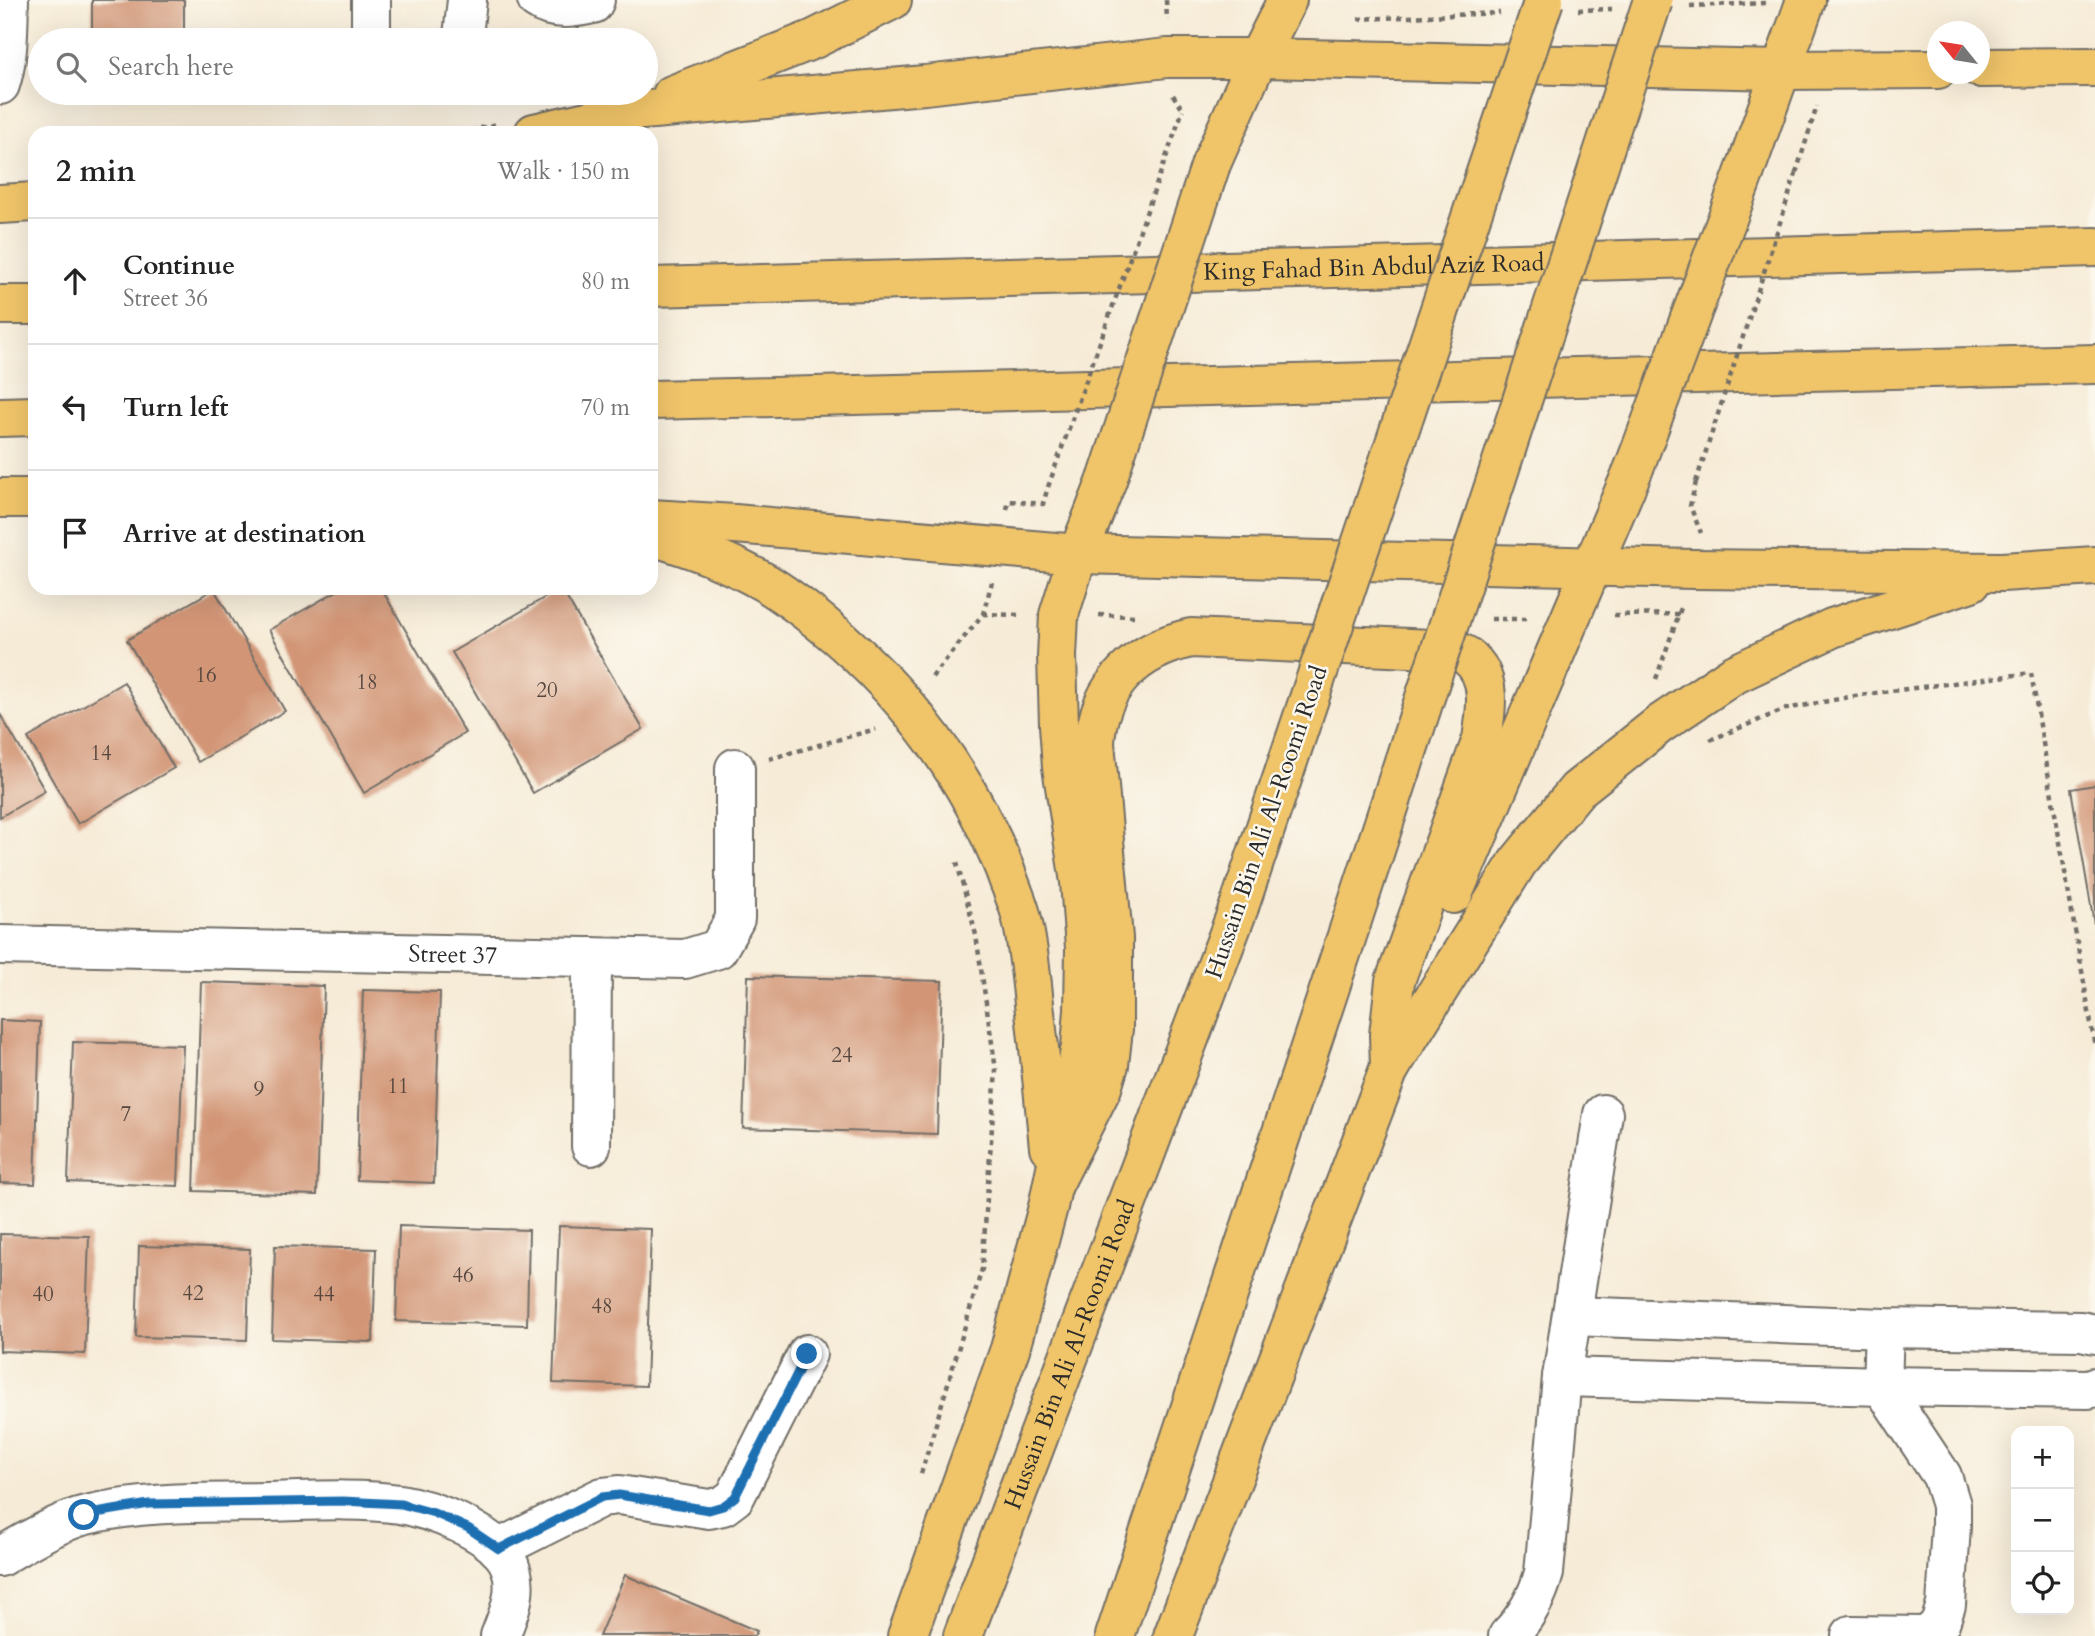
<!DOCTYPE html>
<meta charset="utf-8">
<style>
body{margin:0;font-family:Cardo,serif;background:#f2f2f2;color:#222}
.controls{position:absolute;right:21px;bottom:21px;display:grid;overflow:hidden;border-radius:14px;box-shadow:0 7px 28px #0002}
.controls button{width:63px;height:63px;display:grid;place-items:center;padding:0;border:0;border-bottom:2px solid #e0e0e0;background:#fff;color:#222;font:35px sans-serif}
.compass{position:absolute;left:1927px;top:21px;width:63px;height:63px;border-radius:50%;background:#fff;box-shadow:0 7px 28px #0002;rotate:300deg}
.stop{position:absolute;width:21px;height:21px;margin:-16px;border:5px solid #1f6fb2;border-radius:50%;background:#fff}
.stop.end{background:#1f6fb2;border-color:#fff;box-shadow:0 2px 7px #0008}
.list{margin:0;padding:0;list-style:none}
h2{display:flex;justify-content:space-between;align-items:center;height:91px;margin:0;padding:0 28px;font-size:30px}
h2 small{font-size:23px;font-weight:400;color:#767676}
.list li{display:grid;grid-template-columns:46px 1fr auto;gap:21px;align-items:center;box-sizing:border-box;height:126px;padding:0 28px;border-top:2px solid #e0e0e0}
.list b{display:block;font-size:26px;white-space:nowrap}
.list p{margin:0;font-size:23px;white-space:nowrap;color:#767676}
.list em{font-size:23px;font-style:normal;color:#767676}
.icon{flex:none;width:38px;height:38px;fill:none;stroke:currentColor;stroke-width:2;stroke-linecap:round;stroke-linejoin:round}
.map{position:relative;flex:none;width:2095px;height:1636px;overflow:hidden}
.search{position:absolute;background:#fff;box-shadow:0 7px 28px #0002;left:28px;top:28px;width:630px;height:77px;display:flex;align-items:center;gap:18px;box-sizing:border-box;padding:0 24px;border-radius:38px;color:#767676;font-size:26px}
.panel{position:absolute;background:#fff;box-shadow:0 7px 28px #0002;left:28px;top:126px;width:630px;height:469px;border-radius:21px}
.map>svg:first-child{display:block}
</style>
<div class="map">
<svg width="2095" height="1636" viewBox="0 0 2095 1636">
<rect width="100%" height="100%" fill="#fbf7ec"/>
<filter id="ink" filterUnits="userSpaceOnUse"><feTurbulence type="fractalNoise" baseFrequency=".0143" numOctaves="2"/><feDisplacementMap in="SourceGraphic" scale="14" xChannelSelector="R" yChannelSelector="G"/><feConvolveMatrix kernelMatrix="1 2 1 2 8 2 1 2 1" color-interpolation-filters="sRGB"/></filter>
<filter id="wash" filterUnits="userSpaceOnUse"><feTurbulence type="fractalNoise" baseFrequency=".00686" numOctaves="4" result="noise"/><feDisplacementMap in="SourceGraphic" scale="28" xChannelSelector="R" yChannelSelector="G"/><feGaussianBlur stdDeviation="1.57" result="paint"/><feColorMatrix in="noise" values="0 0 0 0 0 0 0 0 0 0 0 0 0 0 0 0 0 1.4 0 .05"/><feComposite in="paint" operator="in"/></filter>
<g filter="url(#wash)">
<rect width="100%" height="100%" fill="#f6ebd7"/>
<g id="blocks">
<g fill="#d29576">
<rect x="92" y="0" width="92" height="40"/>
<path d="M342 588H381L465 733 364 793 269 630Z"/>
<path d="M561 588 643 729 533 793 452 652Z"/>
<path d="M214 589 285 711 198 762 127 640Z"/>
<path d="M124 682 174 768 78 824 28 738Z"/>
<path d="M0 714 45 791 0 817Z"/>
<path d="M2095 785V924H2094L2071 789Z"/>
<path d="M748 976 942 981 937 1134 743 1128Z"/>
<path d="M201 982 324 986 317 1195 194 1191Z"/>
<path d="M363 990 440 992 434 1183 357 1180Z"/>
<path d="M0 1020 40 1022 35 1184 0 1183Z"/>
<path d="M73 1042 183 1045 178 1186 68 1182Z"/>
<path d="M399 1226 529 1230 527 1325 396 1321Z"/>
<path d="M559 1226 651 1229 646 1386 553 1383Z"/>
<path d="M0 1234 89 1236 85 1354 0 1351Z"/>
<path d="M139 1246 250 1249 247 1340 136 1337Z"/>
<path d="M275 1246 376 1249 373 1342 272 1339Z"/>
<path d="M625 1575 757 1631 754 1636H599Z"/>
</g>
</g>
</g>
<g filter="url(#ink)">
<use href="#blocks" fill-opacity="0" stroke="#726e67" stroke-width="2"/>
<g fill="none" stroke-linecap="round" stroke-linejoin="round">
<defs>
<g id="minor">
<path d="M537 0C554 12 575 8 593 4L595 0"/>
<path d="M371 40V0"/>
<path d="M461 40 463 36 467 0"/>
<path d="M0 85C9 57 8 29 9 0"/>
<path id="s1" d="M0 945 685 959 718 949 735 919V768"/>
<path d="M591 1146 592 957"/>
<path d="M1572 1316 1884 1328 2081 1331 2095 1334"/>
<path d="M1562 1377 1882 1386 2088 1389 2095 1387"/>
<path d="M498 1549 602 1497 619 1495 709 1509 723 1506 735 1497 807 1354"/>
<path d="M0 1557C23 1543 60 1521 86 1515 145 1501 206 1503 267 1502 311 1501 356 1498 400 1504 431 1509 490 1531 507 1560 521 1585 510 1611 500 1636"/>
<path d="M1851 1635 1923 1636 1932 1632 1940 1623 1946 1605 1951 1526V1505L1942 1476 1882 1386 1884 1328"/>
<path d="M1508 1636C1526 1618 1537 1598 1544 1573L1562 1377 1603 1114"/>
</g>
<g id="highway">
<path d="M1980 68 2095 67"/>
<path d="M672 95 814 39 892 0"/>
<path d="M534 133 631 111 925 85 1167 58H1258L1780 70 1938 69"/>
<path d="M1211 164 1258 58 1287 0"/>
<path d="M1745 171 1806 0"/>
<path d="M0 204 35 202"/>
<path id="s2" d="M651 287 2095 247"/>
<path d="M0 305H35"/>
<path d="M651 400 2095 364"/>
<path d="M0 417 35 416"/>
<path d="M0 498H35"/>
<path d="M651 519 735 524 1078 554 1693 569 2002 572 2095 566"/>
<path d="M651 536C690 547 729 562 764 582 784 593 802 608 820 622 902 688 966 772 1005 870 1010 885 1017 900 1021 915 1028 944 1031 974 1034 1004 1040 1052 1044 1099 1049 1147"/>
<path d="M1453 894 1634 468"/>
<path d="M1390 1068 1518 862 1577 790 1660 724 1733 675 1832 628 1971 582"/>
<path d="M1053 1185 1102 1088 1109 1065 1113 1029V938L1095 743C1098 685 1137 650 1191 638L1453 650C1458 652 1464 654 1468 657 1493 676 1486 713 1482 739L1395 981 1389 1035 1390 1068"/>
<path d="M907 1636 1010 1349 1048 1207 1081 1046 1084 1010 1085 948 1080 882 1062 767 1059 725 1057 656 1059 615 1078 554 1107 480"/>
<path id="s3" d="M963 1636 1239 907"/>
<path d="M1115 1636 1344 945"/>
<path d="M1173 1636 1399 1043"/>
</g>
</defs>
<use href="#minor" stroke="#726e67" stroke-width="42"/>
<use href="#highway" stroke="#726e67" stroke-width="42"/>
<g stroke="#726e67" stroke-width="4.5" stroke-dasharray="5 5" stroke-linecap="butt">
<path d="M1166 0 1167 20"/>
<path d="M1690 6 1766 3"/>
<path d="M1578 10 1612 9"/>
<path d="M1358 19 1500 13"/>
<path d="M1173 95 1183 110"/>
<path d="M461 133 497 124"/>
<path d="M1796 173 1817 106"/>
<path d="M1696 482 1690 506 1701 533"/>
<path d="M1007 509 1009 501 1043 504 1048 487"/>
<path d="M983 614 1021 615"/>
<path d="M1099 615 1136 616"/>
<path d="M1614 615 1679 614"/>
<path d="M1491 619H1528"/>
<path d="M932 677 983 614 992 582"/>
<path d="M1656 679 1682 605"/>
<path d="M1710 740 1786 709 1860 695 2031 673 2095 1047"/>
<path d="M769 759 876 729"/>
<path d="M921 1474 982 1269 996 1070 976 935 956 859"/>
</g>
<use href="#minor" stroke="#fff" stroke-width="38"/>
<use href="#highway" stroke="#f0c469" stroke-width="38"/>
<defs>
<g id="highway-bridge">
<path d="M1634 468 1745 171"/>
<path d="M1107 480 1211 164"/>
<path d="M1239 907 1544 0"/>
<path d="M1344 945 1653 0"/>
</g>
</defs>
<use href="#highway-bridge" stroke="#726e67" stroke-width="42" stroke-linecap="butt"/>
<g stroke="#726e67" stroke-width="4.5" stroke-dasharray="5 5" stroke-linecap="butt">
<path d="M1696 482 1796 173"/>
<path d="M1048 487 1183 110"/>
</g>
<use href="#highway-bridge" stroke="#f0c469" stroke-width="38"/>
</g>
</g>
<g fill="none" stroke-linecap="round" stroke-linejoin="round" filter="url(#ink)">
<path stroke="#1f6fb2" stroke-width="9" d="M84 1515 149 1504 343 1501 401 1504 434 1513 468 1528 499 1549 602 1497 619 1495 709 1510 723 1506 735 1497 807 1354"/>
</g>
<g text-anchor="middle" stroke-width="5" stroke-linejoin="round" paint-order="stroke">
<g font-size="21" fill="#55463e">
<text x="206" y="682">16</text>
<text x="367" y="689">18</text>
<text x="547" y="697">20</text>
<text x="101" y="760">14</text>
<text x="842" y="1062">24</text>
<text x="398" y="1093">11</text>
<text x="259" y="1096">9</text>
<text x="126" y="1121">7</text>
<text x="463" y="1282">46</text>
<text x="193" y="1300">42</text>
<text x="43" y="1301">40</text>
<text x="324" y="1301">44</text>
<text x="602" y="1313">48</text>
</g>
<g font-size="24" fill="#2b2b2b" stroke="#fbf7ec">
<text dy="8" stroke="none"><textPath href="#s2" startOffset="723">King Fahad Bin Abdul Aziz Road</textPath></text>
<text transform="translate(1266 822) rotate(-71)" y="8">Hussain Bin Ali Al-Roomi Road</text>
<text dy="8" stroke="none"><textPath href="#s1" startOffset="453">Street 37</textPath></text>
<text dy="8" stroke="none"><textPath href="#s3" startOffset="301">Hussain Bin Ali Al-Roomi Road</textPath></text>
</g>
</g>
</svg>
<div class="controls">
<button>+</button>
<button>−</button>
<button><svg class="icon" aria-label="locate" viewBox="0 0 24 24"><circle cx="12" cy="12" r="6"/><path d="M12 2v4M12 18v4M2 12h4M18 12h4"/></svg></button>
</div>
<svg class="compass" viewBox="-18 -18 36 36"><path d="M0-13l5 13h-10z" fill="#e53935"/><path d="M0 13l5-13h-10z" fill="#767676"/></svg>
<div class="stop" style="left:84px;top:1515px"></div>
<div class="stop end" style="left:807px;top:1354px"></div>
<div class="search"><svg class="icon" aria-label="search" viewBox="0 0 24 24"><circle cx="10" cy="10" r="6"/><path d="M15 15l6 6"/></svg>Search here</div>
<section class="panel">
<h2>2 min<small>Walk · 150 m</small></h2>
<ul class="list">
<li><svg class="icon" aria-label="ahead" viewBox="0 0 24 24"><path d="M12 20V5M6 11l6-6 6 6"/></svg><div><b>Continue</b><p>Street 36</p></div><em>80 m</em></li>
<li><svg class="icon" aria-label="left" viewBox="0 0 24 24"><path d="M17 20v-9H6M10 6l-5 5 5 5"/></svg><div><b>Turn left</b></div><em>70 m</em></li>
<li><svg class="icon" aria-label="arrive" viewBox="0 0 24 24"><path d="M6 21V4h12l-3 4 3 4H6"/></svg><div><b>Arrive at destination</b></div></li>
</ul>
</section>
</div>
